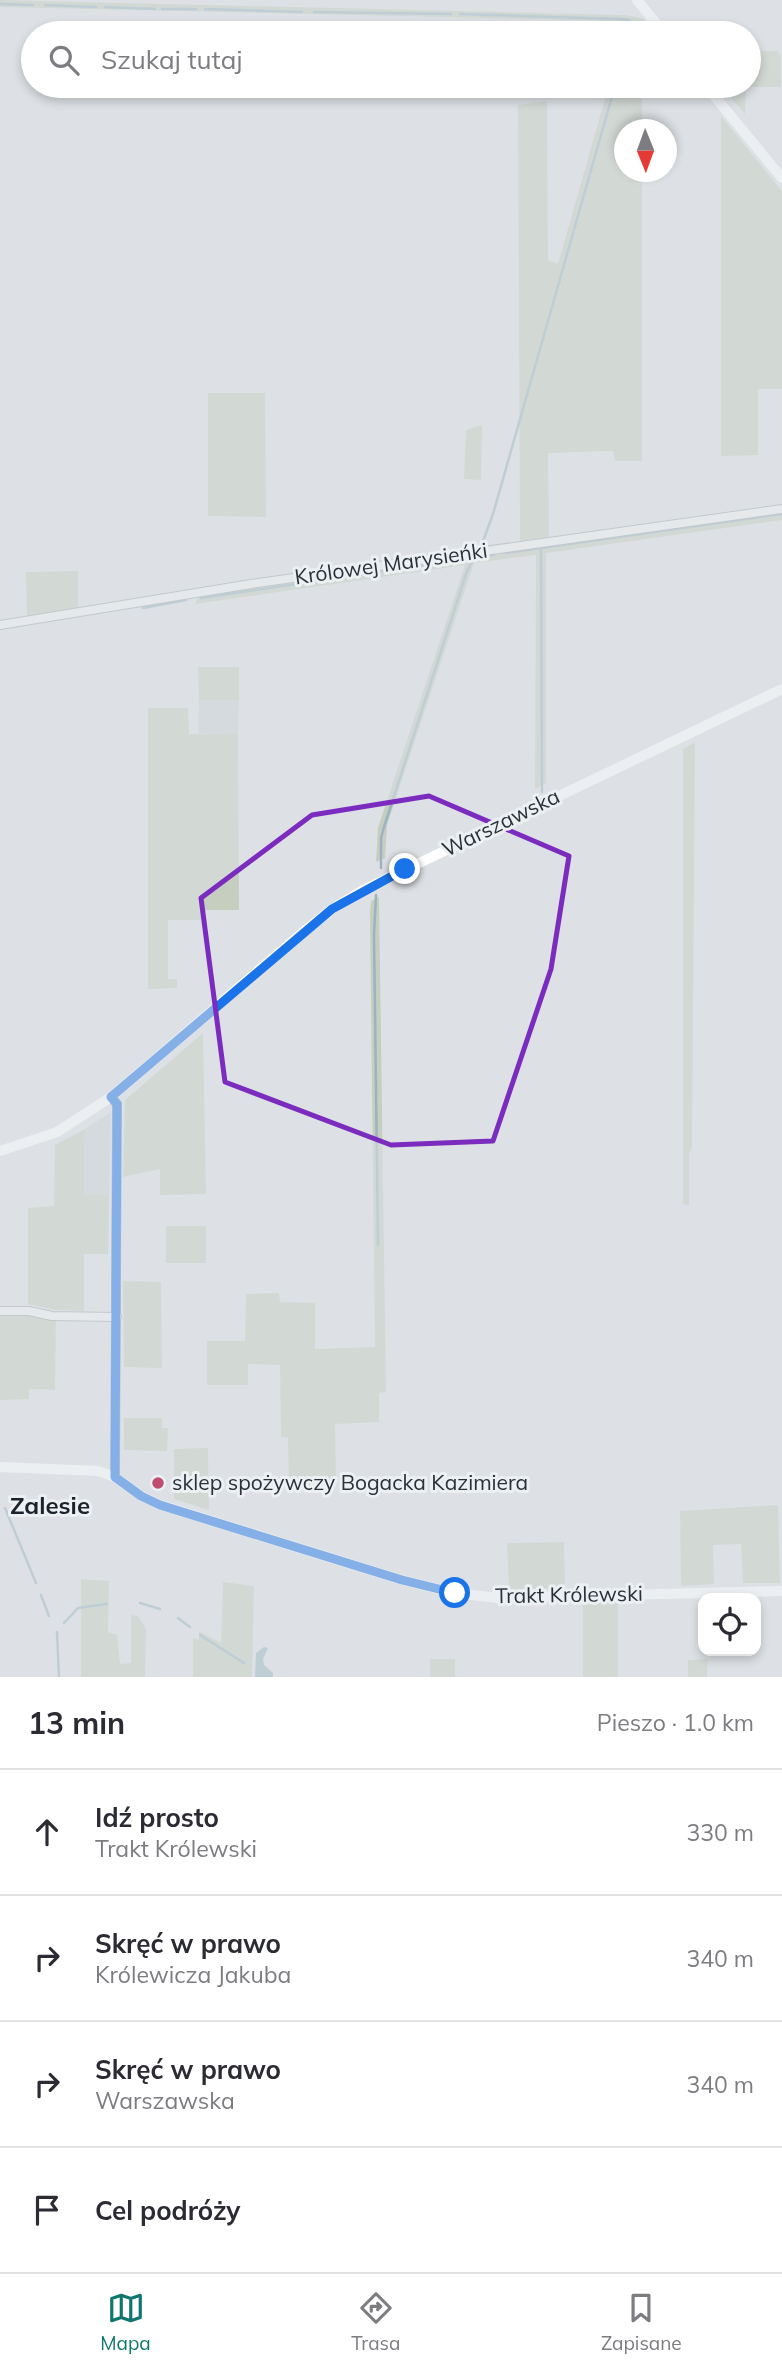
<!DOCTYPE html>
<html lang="pl">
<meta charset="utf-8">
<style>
body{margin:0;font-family:Mulish,sans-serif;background:#f7f7f7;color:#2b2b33}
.controls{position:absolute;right:21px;bottom:21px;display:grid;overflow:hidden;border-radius:14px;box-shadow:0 4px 10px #0003}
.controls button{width:63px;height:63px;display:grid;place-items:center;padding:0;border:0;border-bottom:2px solid #e1e1e2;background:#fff;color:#2b2b33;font:35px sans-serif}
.compass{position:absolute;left:614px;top:119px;width:63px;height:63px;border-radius:50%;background:#fff;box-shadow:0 4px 10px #0003;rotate:179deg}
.stop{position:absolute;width:21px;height:21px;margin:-16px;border:5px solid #1a73e8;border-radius:50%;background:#fff}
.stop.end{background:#1a73e8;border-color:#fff;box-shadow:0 2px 7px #0008}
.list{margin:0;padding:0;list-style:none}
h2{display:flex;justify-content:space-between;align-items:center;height:91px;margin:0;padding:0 28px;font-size:30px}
h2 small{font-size:23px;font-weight:400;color:#7c7c81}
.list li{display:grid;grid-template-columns:46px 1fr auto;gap:21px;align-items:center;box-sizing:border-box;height:126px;padding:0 28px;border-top:2px solid #e1e1e2}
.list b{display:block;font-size:26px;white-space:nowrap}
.list p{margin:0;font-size:23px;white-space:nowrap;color:#7c7c81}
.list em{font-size:23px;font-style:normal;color:#7c7c81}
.icon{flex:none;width:38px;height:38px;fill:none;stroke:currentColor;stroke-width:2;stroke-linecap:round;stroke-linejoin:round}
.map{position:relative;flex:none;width:782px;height:1677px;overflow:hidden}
.search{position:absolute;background:#fff;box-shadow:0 4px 10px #0003;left:21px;right:21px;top:21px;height:77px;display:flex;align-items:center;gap:18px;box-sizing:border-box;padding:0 24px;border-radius:38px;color:#7c7c81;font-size:26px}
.sheet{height:595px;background:#fff}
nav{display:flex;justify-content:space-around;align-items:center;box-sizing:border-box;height:98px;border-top:2px solid #e1e1e2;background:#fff;font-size:19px;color:#7c7c81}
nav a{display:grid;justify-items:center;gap:4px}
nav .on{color:#0f766e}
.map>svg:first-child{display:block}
</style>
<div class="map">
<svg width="782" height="1677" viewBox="0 0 782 1677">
<rect width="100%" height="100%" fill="#dde1e5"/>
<g fill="#cbd1d6">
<path d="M199 700H239L238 733H198Z"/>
<path d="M111 1112 109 1195 84 1194 85 1129Z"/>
</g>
<g fill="#c5cebf">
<path d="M0 0 626 15 643 19 654 33H637L632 26 622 21 0 7Z"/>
<path d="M749 51H777L781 56V87H746L745 114 721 86H749Z"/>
<path d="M616 86H633L629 89 642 90V129L624 130V172H642V461H615L613 451 548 453 549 537 520 541 518 105 547 101 548 260 558 264 606 95Z"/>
<path d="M721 116 782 191V389H758V455L721 456Z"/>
<path d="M208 393H265L266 517 208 516Z"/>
<path d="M482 425 481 480 464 479 466 430Z"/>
<path d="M782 512V520L546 553V783L535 789 536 555 474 563 387 825 385 858 376 862 378 828 465 565 195 604 199 596 226 591Z"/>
<path d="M78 571V608L27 617 26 572Z"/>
<path d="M198 667H239V700H199Z"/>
<path d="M148 708H188L189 734 238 733 239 910H204L203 920H168V979H177V988L148 989Z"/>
<path d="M695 742 692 1148 689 1154V1206L683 1204V749Z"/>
<path d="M379 897 386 1392 379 1393V1422L335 1424 336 1485 289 1486 288 1438 281 1437 280 1365 248 1364V1385H207V1341H245L246 1294 279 1293 280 1302 315 1303V1349L375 1347 370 913 371 901Z"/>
<path d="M203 1033 206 1194 160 1195V1169L123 1177 125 1100Z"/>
<path d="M85 1129 84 1194 109 1195 108 1254H84V1311L56 1310 28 1304V1208L54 1206 55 1145Z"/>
<rect x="166" y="1226" width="40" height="37"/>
<path d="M123 1281 161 1282 162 1368 124 1367Z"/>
<path d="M29 1315 56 1321 55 1390 29 1389V1399L0 1400V1316Z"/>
<path d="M124 1418H162V1428H168L167 1451 124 1450Z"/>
<path d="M208 1448 209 1510 174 1499V1449Z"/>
<path d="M778 1505 780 1583H743L741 1544 713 1545 714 1584 681 1586 680 1511Z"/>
<path d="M564 1542 565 1588 509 1590 507 1543Z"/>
<path d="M81 1579 109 1581 108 1632 117 1635 120 1664 131 1663V1615L138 1616 146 1629 145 1677H81Z"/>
<path d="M223 1582 254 1586 252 1677H193V1638L199 1640V1631L221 1643Z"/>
<path d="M618 1600V1677H583V1601Z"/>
<rect x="430" y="1659" width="25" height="18"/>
<path d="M708 1659 707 1677H688V1660Z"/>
</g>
<path fill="#9bb3c2" d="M264 1647 268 1648 263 1659 264 1665 273 1673V1677H255L256 1653Z"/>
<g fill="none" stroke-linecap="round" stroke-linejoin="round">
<g stroke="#9bb3c2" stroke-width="2.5">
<path d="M0 4 33 5"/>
<path d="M45 5 96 7"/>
<path d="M105 7 155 9"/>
<path d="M162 9H196"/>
<path d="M205 9 302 12"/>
<path d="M314 12 451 14"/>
<path d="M460 14 620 19 628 20 637 27"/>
<path d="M482 544 493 514 613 93 623 86"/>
<path d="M541 550 542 792"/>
<path d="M506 553 782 514"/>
<path d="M201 598 494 555"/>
<path d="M143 608 186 600"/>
<path d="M381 868V838L384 827 467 571 474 558"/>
<path d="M376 895 374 934 378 1245"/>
<path d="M5 1508 36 1583"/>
<path d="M41 1595 49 1616"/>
<path d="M140 1603 160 1609"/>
<path d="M178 1618 190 1627"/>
<path d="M64 1623 78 1608 107 1604"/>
<path d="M57 1632 59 1677"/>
<path d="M200 1635 244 1663"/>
</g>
<defs>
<g id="street">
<path d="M0 625 251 584 782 509"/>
<path d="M111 1097 117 1104 115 1477"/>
<path d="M0 1311H29L52 1316 117 1317"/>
</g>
</defs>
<use href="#street" stroke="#a3a9ae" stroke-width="10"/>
<use href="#street" stroke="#eff1f4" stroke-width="8"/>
<g stroke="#fff" stroke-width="10">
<path d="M637 0 664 33"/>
<path d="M706 86 782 178"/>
<path d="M0 1151 57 1132 111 1097 302 933 332 909 363 890 782 689"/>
<path d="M0 1467 98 1471 115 1477 141 1496 161 1505 402 1580 455 1593 498 1598 782 1591"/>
</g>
</g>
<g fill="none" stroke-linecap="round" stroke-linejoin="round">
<path stroke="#1a73e8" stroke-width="9" d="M405 869 332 909 111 1097 117 1104 115 1477 141 1496 160 1505 402 1580 455 1593"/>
</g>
<path d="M0 0H782V1677H0ZM429 796 569 856 551 969 493 1141 391 1145 225 1082 201 898 312 815Z" fill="#dde1e5" fill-opacity=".55" fill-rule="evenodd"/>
<path fill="none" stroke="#7b2cbf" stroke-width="5" stroke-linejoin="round" d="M429 796 569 856 551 969 493 1141 391 1145 225 1082 201 898 312 815Z"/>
<circle fill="#bf4d6f" stroke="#ecf0f3" stroke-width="2.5" cx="158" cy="1483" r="7"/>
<g text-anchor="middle" stroke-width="6" stroke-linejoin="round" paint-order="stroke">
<g font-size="21" fill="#28313a" stroke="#ecf0f3">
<text transform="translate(391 564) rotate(-8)" y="7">Królowej Marysieńki</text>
<text transform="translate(501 823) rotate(-26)" y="7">Warszawska</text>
<text transform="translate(569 1595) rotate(-1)" y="7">Trakt Królewski</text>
</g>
<g font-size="21" fill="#28313a" stroke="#ecf0f3" text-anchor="start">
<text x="172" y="1490">sklep spożywczy Bogacka Kazimiera</text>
</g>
<g font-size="24" font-weight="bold" fill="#1a222b" stroke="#ecf0f3">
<text x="50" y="1514">Zalesie</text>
</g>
</g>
</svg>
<div class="controls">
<button><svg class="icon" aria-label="locate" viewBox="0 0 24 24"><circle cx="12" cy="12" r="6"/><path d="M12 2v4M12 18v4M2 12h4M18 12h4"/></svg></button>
</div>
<svg class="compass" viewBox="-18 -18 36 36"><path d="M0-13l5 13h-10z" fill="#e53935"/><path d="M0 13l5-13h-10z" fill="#7c7c81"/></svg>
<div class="stop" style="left:455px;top:1593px"></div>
<div class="stop end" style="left:405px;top:869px"></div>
<div class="search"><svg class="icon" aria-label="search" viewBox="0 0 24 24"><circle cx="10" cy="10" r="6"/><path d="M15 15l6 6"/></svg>Szukaj tutaj</div>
</div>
<section class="sheet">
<h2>13 min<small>Pieszo · 1.0 km</small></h2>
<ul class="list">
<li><svg class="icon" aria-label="ahead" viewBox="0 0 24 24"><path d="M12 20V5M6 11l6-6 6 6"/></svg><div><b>Idź prosto</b><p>Trakt Królewski</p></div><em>330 m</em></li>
<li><svg class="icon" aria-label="right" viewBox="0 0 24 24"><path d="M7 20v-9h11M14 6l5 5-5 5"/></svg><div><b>Skręć w prawo</b><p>Królewicza Jakuba</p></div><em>340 m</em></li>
<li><svg class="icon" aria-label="right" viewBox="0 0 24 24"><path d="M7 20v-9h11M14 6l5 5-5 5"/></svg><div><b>Skręć w prawo</b><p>Warszawska</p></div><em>340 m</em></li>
<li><svg class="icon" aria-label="arrive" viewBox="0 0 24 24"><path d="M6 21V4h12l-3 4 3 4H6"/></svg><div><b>Cel podróży</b></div></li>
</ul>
</section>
<nav>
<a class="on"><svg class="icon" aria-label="map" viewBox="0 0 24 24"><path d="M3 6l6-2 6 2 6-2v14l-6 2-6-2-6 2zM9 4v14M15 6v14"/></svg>Mapa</a>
<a><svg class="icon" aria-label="directions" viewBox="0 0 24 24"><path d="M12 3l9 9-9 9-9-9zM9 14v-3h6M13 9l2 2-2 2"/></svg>Trasa</a>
<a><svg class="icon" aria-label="saved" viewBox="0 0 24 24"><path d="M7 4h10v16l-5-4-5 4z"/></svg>Zapisane</a>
</nav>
